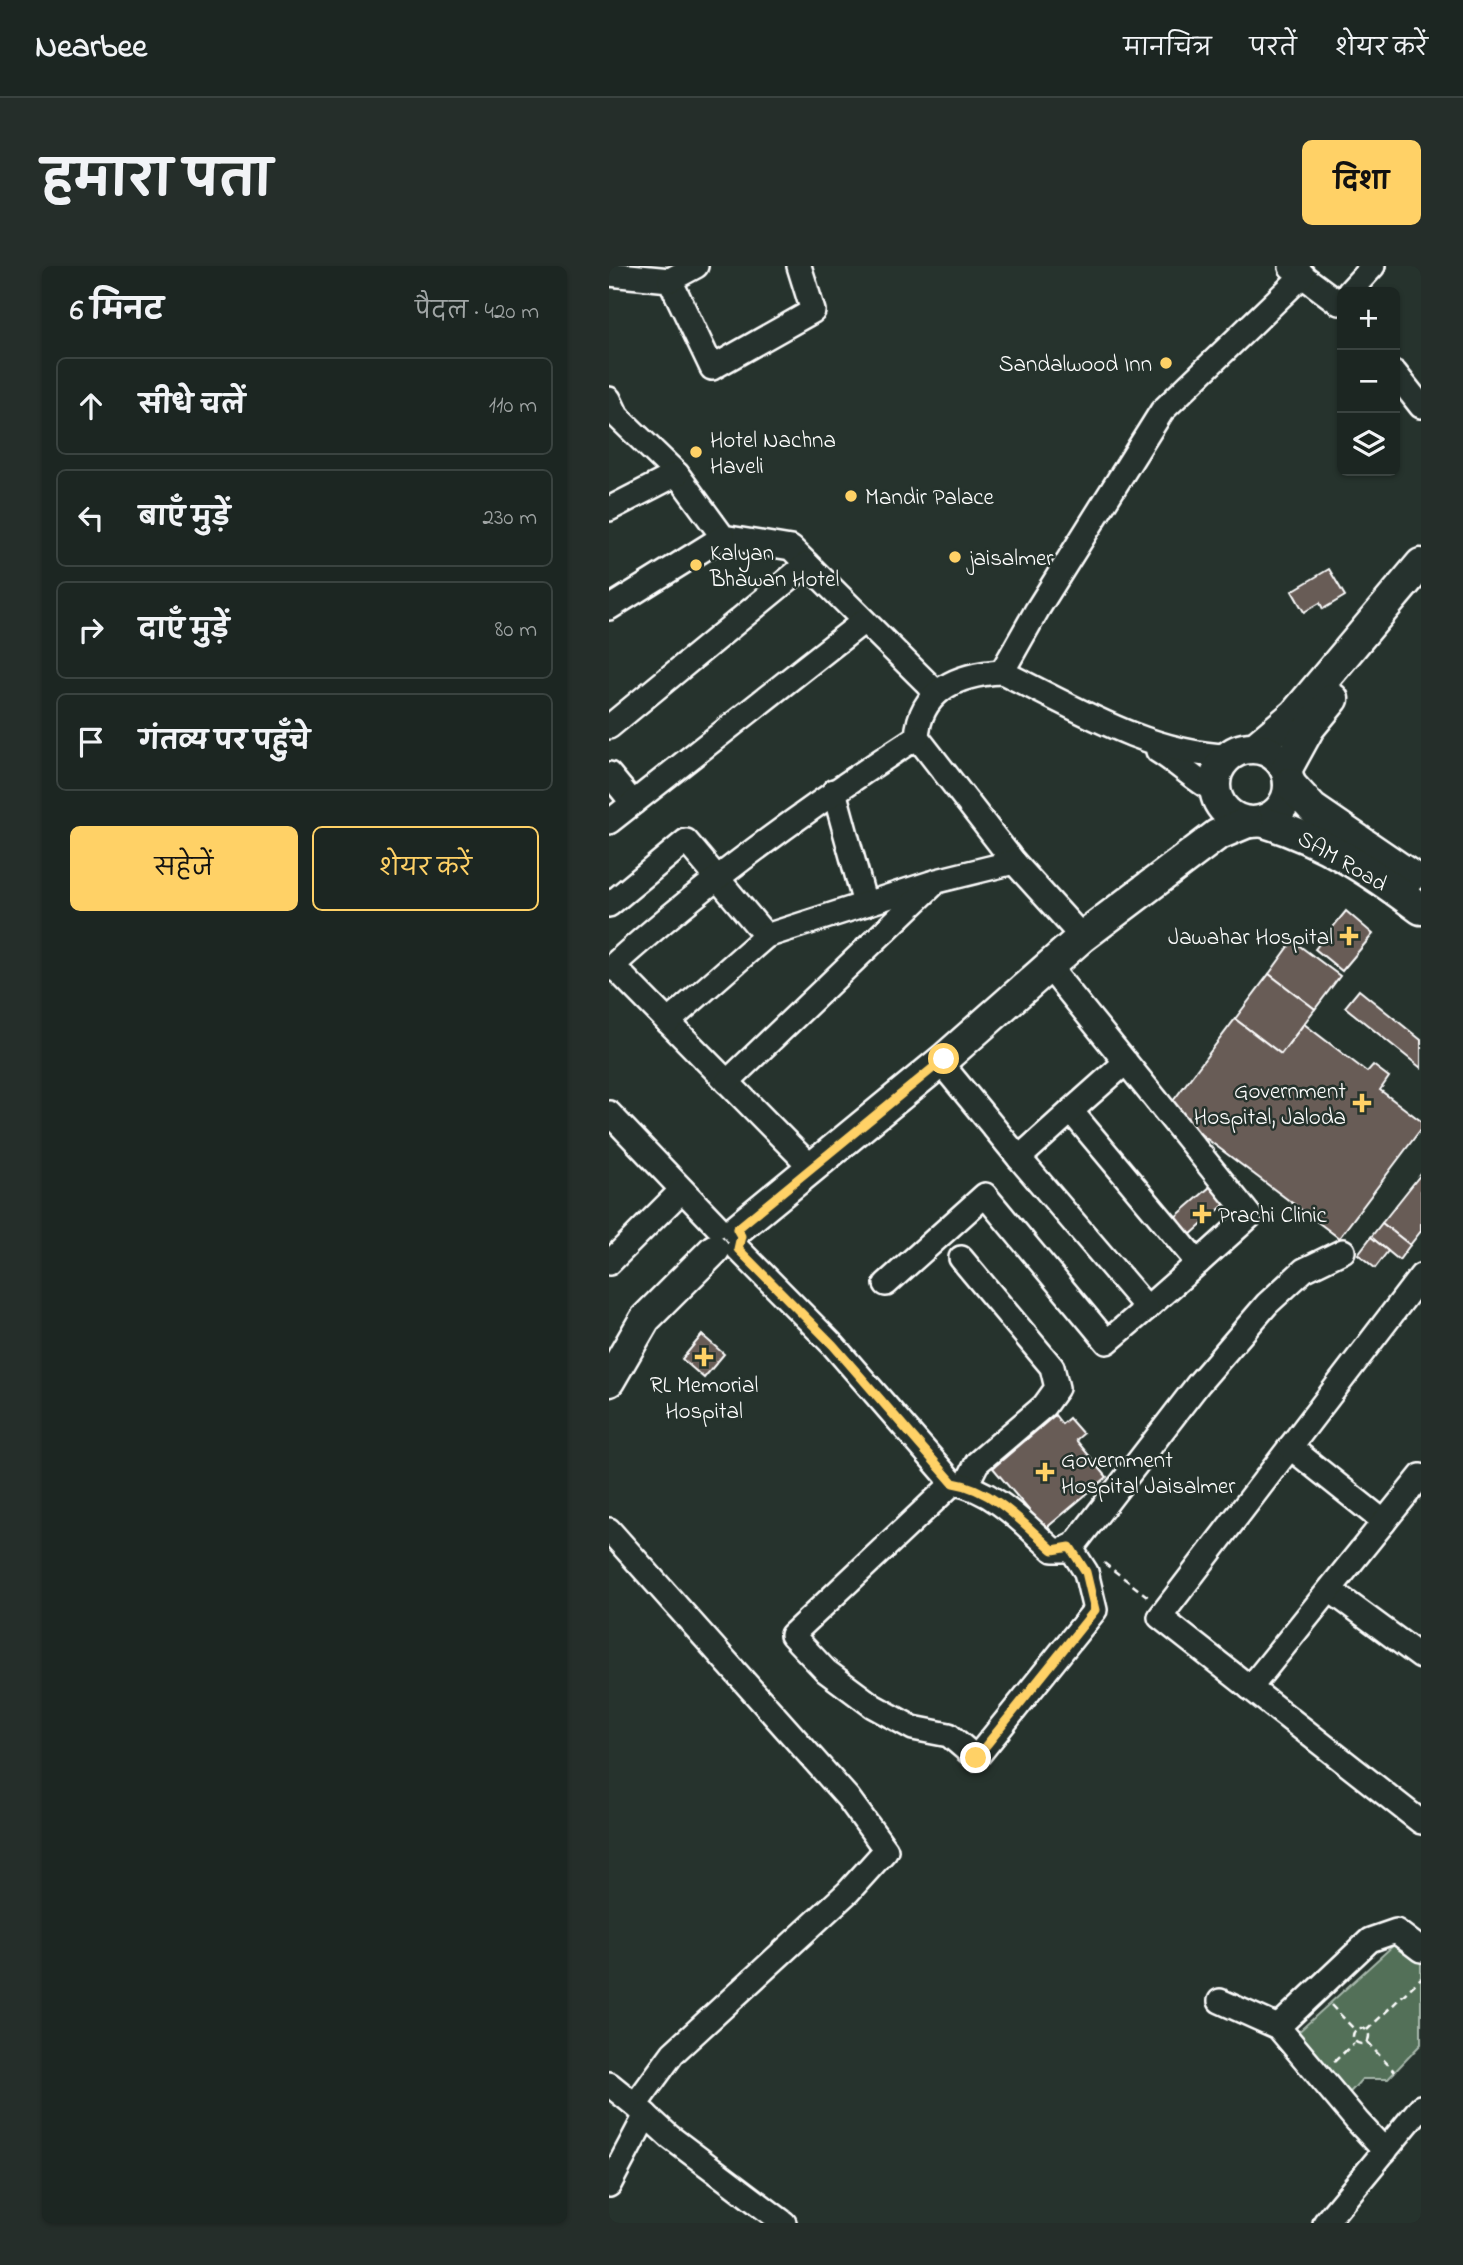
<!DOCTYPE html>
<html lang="hi">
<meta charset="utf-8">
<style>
body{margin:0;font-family:"Indie Flower","Playpen Sans Deva",sans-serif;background:#252e2a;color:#f1f3f6}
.controls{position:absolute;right:21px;top:21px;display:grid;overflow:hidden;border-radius:10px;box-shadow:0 2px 5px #0004}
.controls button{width:63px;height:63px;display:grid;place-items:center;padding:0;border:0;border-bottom:2px solid #3a4340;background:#1c2622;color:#f1f3f6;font:35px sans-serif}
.stop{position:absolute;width:21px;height:21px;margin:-16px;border:5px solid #ffd166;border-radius:50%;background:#fff}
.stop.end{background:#ffd166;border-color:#fff;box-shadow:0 2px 7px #0008}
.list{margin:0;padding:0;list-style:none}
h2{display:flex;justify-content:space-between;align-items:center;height:91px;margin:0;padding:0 28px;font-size:30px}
h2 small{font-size:23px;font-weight:400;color:#a0a5a5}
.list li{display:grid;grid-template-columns:46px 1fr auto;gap:21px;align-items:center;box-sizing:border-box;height:98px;margin:0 14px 14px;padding:0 14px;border:2px solid #3a4340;border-radius:10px}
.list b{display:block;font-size:26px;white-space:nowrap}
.list em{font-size:23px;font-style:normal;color:#a0a5a5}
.actions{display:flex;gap:14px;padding:21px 28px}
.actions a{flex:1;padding:16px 0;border:2px solid #ffd166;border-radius:10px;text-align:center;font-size:24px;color:#ffd166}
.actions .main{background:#ffd166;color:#111}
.icon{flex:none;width:38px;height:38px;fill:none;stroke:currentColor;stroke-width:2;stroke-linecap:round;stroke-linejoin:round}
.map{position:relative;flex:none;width:812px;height:1957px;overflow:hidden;border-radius:10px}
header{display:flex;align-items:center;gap:42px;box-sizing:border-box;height:98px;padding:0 35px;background:#1c2622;border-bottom:2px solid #3a4340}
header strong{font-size:33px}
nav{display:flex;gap:38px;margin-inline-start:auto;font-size:24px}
.intro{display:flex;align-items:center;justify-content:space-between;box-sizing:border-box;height:168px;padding:0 42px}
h1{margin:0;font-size:49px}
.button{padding:18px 32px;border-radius:10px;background:#ffd166;color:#111;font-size:24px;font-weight:700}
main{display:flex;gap:42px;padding:0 42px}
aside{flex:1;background:#1c2622;border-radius:10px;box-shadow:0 2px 5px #0004}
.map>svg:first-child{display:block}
</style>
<header>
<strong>Nearbee</strong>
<nav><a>मानचित्र</a><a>परतें</a><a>शेयर करें</a></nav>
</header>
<div class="intro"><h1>हमारा पता</h1><a class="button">दिशा</a></div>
<main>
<aside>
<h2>6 मिनट<small>पैदल · 420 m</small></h2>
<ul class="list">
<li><svg class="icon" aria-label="ahead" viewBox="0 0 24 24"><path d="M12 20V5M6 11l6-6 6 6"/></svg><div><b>सीधे चलें</b></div><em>110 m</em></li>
<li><svg class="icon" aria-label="left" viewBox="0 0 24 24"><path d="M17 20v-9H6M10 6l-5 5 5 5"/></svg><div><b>बाएँ मुड़ें</b></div><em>230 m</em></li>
<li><svg class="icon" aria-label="right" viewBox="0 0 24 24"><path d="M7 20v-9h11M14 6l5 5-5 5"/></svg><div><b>दाएँ मुड़ें</b></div><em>80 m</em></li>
<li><svg class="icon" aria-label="arrive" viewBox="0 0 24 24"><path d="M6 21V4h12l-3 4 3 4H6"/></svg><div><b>गंतव्य पर पहुँचे</b></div></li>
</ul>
<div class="actions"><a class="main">सहेजें</a><a>शेयर करें</a></div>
</aside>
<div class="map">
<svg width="812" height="1957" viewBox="0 0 812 1957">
<rect width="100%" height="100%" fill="#26332d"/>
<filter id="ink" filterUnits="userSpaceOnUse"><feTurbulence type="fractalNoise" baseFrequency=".0143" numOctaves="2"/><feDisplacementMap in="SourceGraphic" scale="14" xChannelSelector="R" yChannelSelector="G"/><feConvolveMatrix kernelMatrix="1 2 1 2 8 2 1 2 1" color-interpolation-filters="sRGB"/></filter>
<g filter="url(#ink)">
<path fill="#527058" stroke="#a8b8ac" stroke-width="2" d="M788 1676 812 1695V1778L779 1813H753L736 1832 686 1769Z"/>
<g fill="#675b56" stroke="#fff" stroke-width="2">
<path d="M720 303 736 330 714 343 711 337 695 346 683 325Z"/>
<path d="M737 645 764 668 733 705 706 683Z"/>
<path d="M684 675 731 710 706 743 660 708Z"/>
<path d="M660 708 706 743 672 788 626 753Z"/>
<path d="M750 724 812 774V802L736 741Z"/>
<path d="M626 753 672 788 695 758 758 806 764 799 780 811 771 824 812 855V863L730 972 558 843Z"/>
<path d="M812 908V965L801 979 773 957Z"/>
<path d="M601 921 616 938 581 969 565 952Z"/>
<path d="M773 957 801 979 790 994 762 971Z"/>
<path d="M762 971 779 985 766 1002 749 988Z"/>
<path d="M93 1069 115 1088 95 1112 73 1093Z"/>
<path d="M446 1149 453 1158 460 1152 474 1168 467 1174 498 1211 436 1263 384 1202Z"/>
</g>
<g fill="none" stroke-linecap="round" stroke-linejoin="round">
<defs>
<g id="minor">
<path d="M682 1 730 37"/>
<path d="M0 8 61 14 103 102 204 45 190 0"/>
<path d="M61 14 87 0"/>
<path d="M740 26 764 0"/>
<path d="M786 107 812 140"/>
<path d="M0 133 8 150 68 208 114 271 182 282 328 427"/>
<path d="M0 243 68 208"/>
<path d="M0 342 114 271"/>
<path d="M393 406 428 344 553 145 694 9"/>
<path d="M0 461 198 298"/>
<path d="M549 485C569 497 585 514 606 525"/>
<path d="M0 508 24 537"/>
<path d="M225 525 256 638"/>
<path d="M0 556 255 355"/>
<path d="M0 639 77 575 157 670"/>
<path d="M473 671 405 596 308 471C311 423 351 408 393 406 465 441 538 487 619 490"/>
<path d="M4 700 203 902"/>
<path d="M440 701 641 950 589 997 462 845 517 796"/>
<path d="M0 703C95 617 200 541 308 471"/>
<path d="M59 756 157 670 322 617"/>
<path d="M331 796 410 892"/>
<path d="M118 816 328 615 405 596"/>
<path d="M462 845 410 892 538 1042 589 997"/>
<path d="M0 847 108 960"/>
<path d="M129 983 224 1079 344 1217 183 1369 217 1405 264 1440 304 1462 340 1469 367 1492 486 1344 477 1306 461 1281"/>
<path d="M352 992 443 1101 448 1122 435 1140 368 1197 357 1219"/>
<path d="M0 997 73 924"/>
<path d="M812 1010 551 1351 812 1556"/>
<path d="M277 1018 376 929 498 1076 538 1042"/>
<path d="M681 1181 775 1256"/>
<path d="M344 1217C384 1223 415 1258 444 1284H454L465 1279 590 1117 658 1038 695 1004 734 985"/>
<path d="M0 1264 239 1532 277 1584 239 1626 64 1787 26 1839 61 1871 175 1957"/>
<path d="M721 1324 812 1391"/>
<path d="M641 1422 812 1210"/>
<path d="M611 1735 669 1761 748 1855 776 1885"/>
<path d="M669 1761 761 1674 787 1665 812 1684"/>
<path d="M0 1818 26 1839"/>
<path d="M0 1919 37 1849"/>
<path d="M716 1957 812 1841"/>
</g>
<g id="major">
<path d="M647 481 686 448 812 298"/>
<circle cx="643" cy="519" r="37"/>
<path d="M677 504 700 462 724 433"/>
<path d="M680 517 704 543 802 610"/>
<path d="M652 555C714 574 760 604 812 643"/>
<path d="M128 963 335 793 473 671 608 569 639 556"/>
<path d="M0 1115 36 1053 105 984"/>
</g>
</defs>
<use href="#minor" stroke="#fff" stroke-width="28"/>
<use href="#major" stroke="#fff" stroke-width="35"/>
<g stroke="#fff" stroke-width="2.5" stroke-dasharray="7 5" stroke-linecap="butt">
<path d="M495 1297 542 1333"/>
<path d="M722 1739 746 1764"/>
<circle cx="752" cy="1770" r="8"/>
<path d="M758 1764 812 1712"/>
<path d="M758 1776 786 1806"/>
<path d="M725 1796 745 1777"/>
</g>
<use href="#minor" stroke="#26332d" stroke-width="23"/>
<use href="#major" stroke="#26332d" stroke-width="30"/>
</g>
</g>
<g fill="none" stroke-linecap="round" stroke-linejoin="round" filter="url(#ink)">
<path stroke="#ffd166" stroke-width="9" d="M335 793 128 963 132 970 129 983 224 1079 344 1217C384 1223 415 1258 444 1284L461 1281 477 1306 486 1344 367 1492"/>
</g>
<g fill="#ffd166" stroke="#26332d" stroke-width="2.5">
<circle cx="557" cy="97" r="7"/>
<circle cx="87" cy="186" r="7"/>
<circle cx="242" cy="230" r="7"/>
<circle cx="346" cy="291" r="7"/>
<circle cx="87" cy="299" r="7"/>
<path d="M736.5 659.5h7v7h7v7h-7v7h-7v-7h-7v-7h7z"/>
<path d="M749.5 826.5h7v7h7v7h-7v7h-7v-7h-7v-7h7z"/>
<path d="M589.5 937.5h7v7h7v7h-7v7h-7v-7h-7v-7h7z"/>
<path d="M91.5 1080.5h7v7h7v7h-7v7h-7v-7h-7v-7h7z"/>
<path d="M432.5 1195.5h7v7h7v7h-7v7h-7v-7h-7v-7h7z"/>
</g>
<g text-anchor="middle" stroke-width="5" stroke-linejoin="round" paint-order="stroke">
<g font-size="23" fill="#fff" stroke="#26332d" text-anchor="start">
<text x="543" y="105" text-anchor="end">Sandalwood Inn</text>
<text x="101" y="181">Hotel Nachna<tspan x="101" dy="26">Haveli</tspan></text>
<text x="256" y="238">Mandir Palace</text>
<text x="101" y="294">Kalyan<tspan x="101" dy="26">Bhawan Hotel</tspan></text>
<text x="360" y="299">jaisalmer</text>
<text x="724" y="678" text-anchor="end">Jawahar Hospital</text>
<text x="737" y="832" text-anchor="end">Government<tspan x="737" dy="26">Hospital, Jaloda</tspan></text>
<text x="609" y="956">Prachi Clinic</text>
<text x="95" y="1126" text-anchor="middle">RL Memorial<tspan x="95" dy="26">Hospital</tspan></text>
<text x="452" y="1201">Government<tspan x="452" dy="26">Hospital Jaisalmer</tspan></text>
</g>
<g font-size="23" fill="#fff" stroke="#26332d">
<text transform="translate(734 594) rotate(30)" y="8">SAM Road</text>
</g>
</g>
</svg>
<div class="controls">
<button>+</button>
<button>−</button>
<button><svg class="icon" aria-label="layers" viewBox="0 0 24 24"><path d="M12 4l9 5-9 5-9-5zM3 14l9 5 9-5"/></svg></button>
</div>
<div class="stop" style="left:335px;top:793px"></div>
<div class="stop end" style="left:367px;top:1492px"></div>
</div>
</main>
